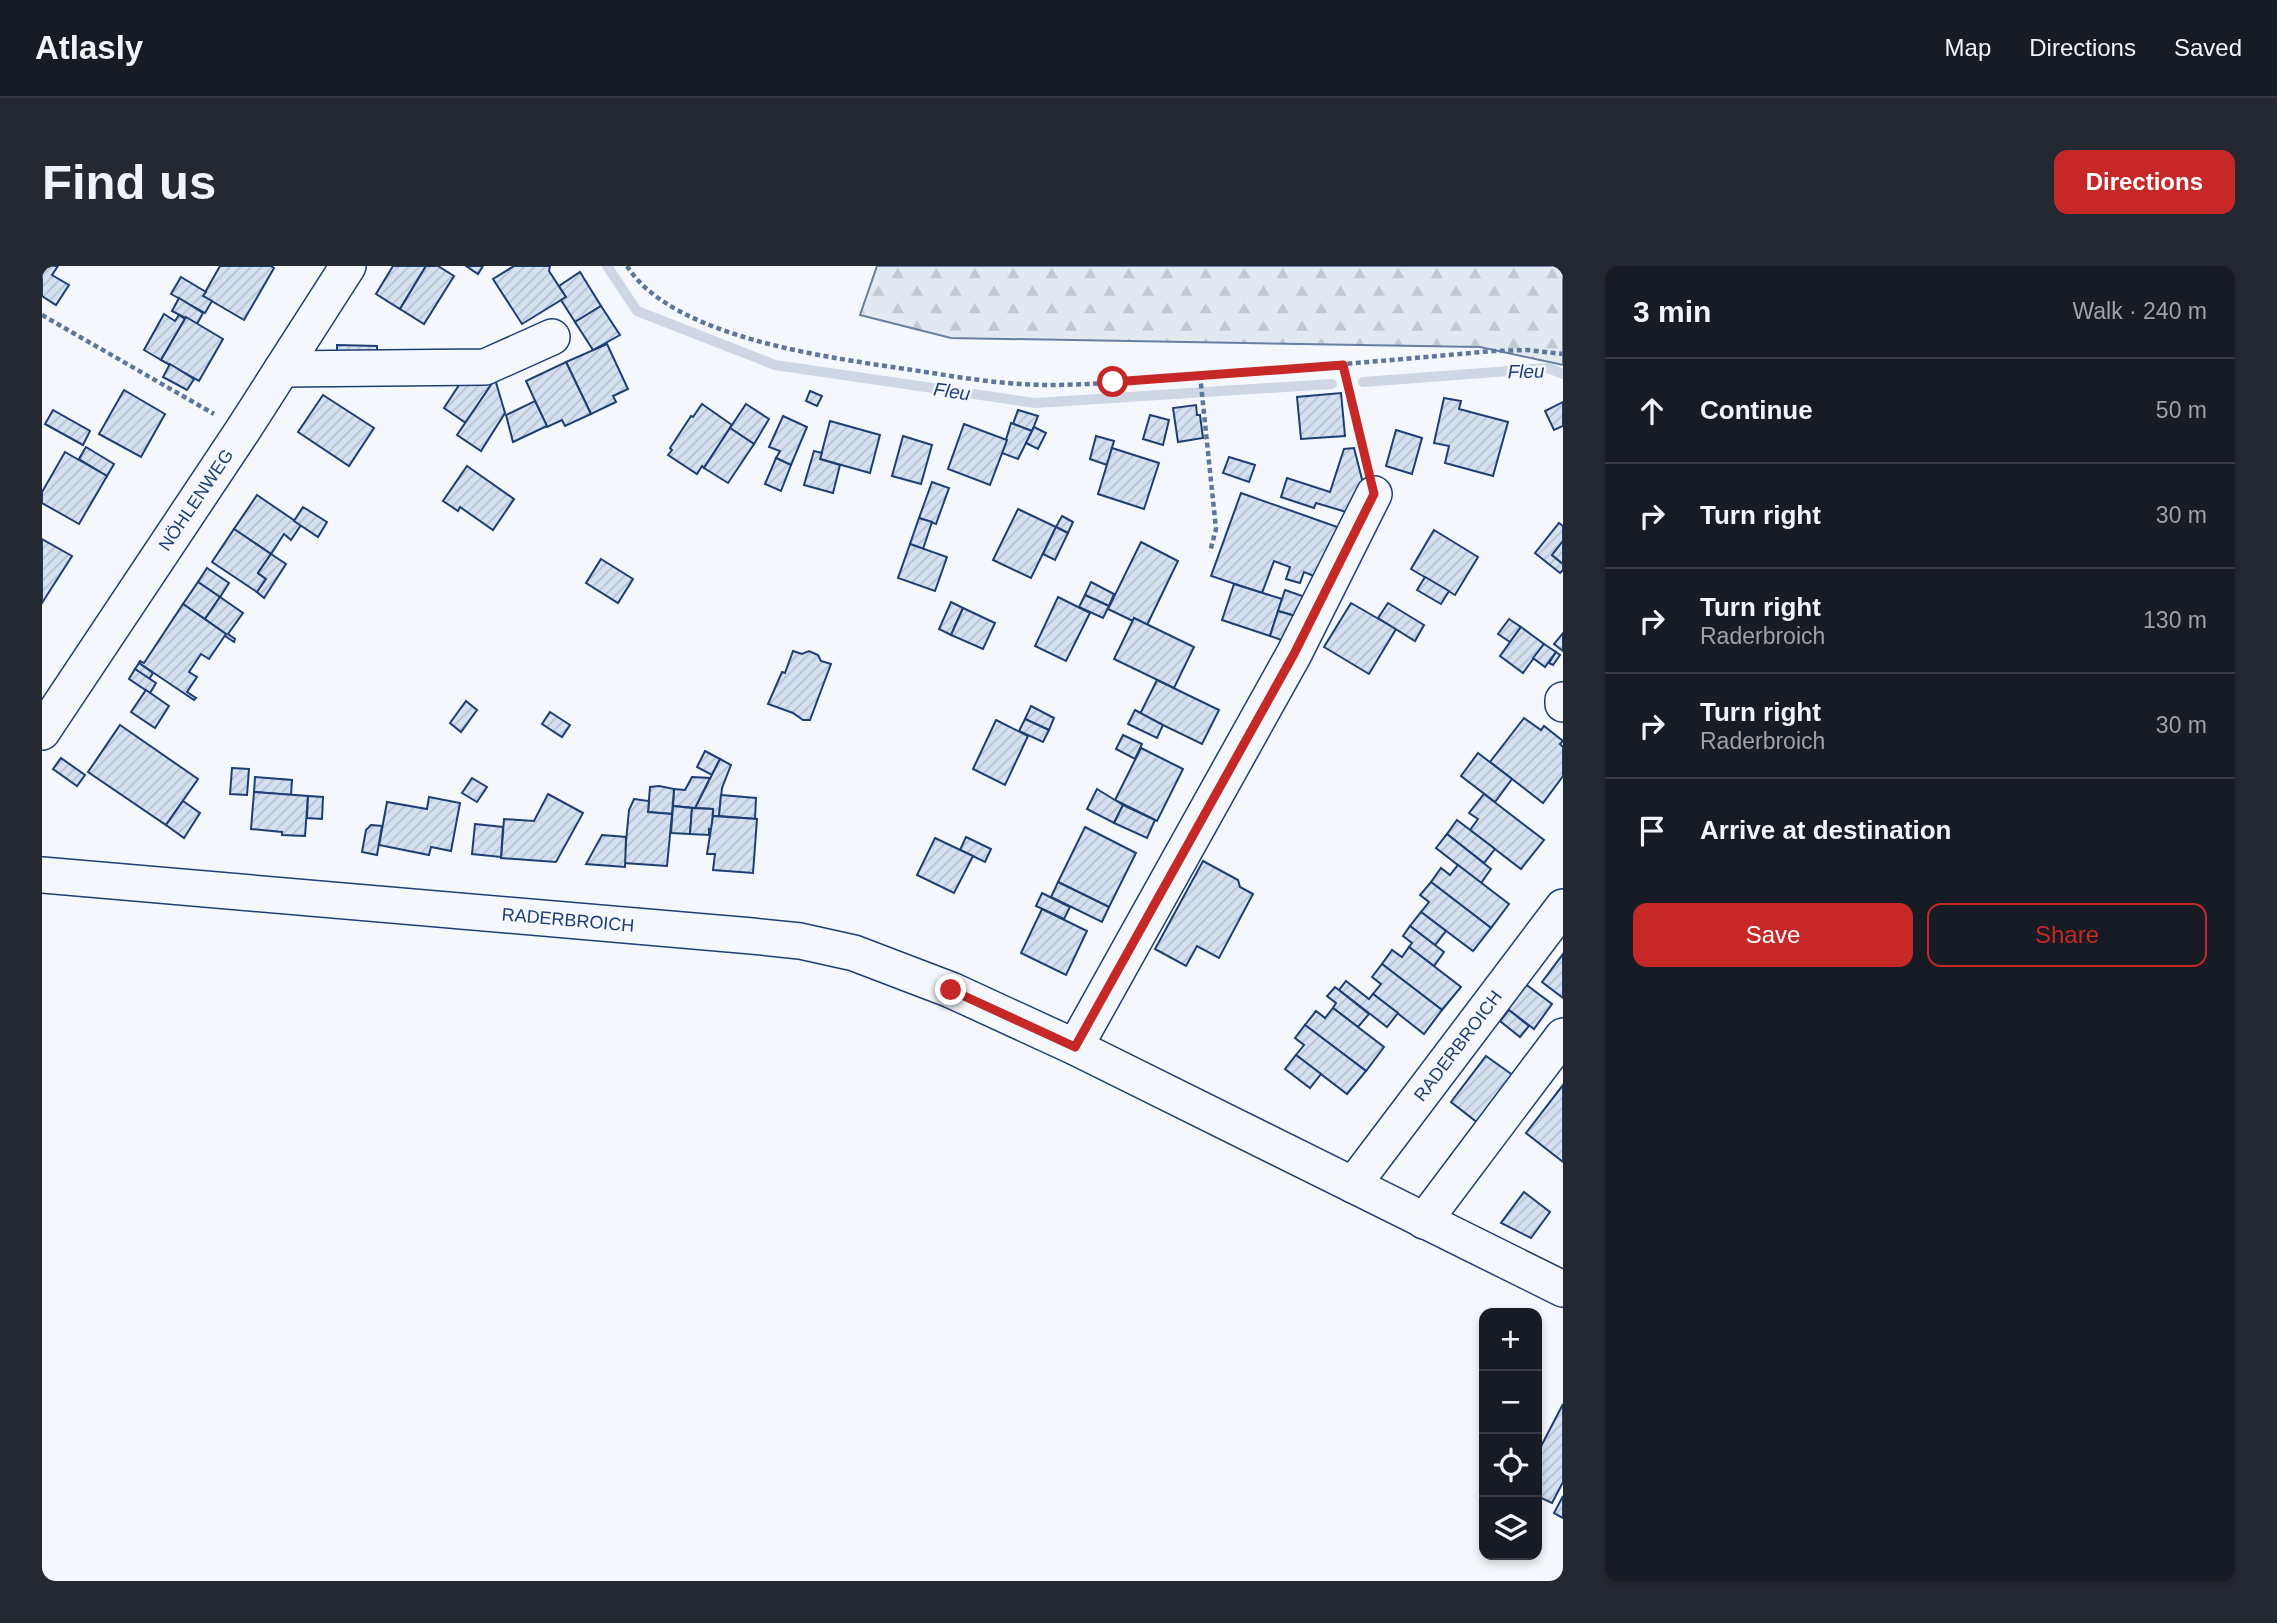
<!DOCTYPE html>
<meta charset="utf-8">
<style>
body{margin:0;font-family:Arial,sans-serif;background:#242831;color:#f1f3f6}
.controls{position:absolute;right:21px;bottom:21px;display:grid;overflow:hidden;border-radius:14px;box-shadow:0 4px 10px #0003}
.controls button{width:63px;height:63px;display:grid;place-items:center;padding:0;border:0;border-bottom:2px solid #363941;background:#171b24;color:#f1f3f6;font:35px sans-serif}
.stop{position:absolute;width:21px;height:21px;margin:-16px;border:5px solid #c62828;border-radius:50%;background:#fff}
.stop.end{background:#c62828;border-color:#fff;box-shadow:0 2px 7px #0008}
.list{margin:0;padding:0;list-style:none}
h2{display:flex;justify-content:space-between;align-items:center;height:91px;margin:0;padding:0 28px;font-size:30px}
h2 small{font-size:23px;font-weight:400;color:#9ea1a6}
.list li{display:grid;grid-template-columns:46px 1fr auto;gap:21px;align-items:center;box-sizing:border-box;height:105px;padding:0 28px;border-top:2px solid #363941}
.list b{display:block;font-size:26px;white-space:nowrap}
.list p{margin:0;font-size:23px;white-space:nowrap;color:#9ea1a6}
.list em{font-size:23px;font-style:normal;color:#9ea1a6}
.actions{display:flex;gap:14px;padding:21px 28px}
.actions a{flex:1;padding:16px 0;border:2px solid #c62828;border-radius:14px;text-align:center;font-size:24px;color:#c62828}
.actions .main{background:#c62828;color:#fff}
.icon{flex:none;width:38px;height:38px;fill:none;stroke:currentColor;stroke-width:2;stroke-linecap:round;stroke-linejoin:round}
.map{position:relative;flex:none;width:1521px;height:1315px;overflow:hidden;border-radius:14px}
header{display:flex;align-items:center;gap:42px;box-sizing:border-box;height:98px;padding:0 35px;background:#171b24;border-bottom:2px solid #363941}
header strong{font-size:33px}
nav{display:flex;gap:38px;margin-inline-start:auto;font-size:24px}
.intro{display:flex;align-items:center;justify-content:space-between;box-sizing:border-box;height:168px;padding:0 42px}
h1{margin:0;font-size:49px}
.button{padding:18px 32px;border-radius:14px;background:#c62828;color:#fff;font-size:24px;font-weight:700}
main{display:flex;gap:42px;padding:0 42px}
aside{flex:1;background:#171b24;border-radius:14px;box-shadow:0 4px 10px #0003}
.map>svg:first-child{display:block}
</style>
<header>
<strong>Atlasly</strong>
<nav><a>Map</a><a>Directions</a><a>Saved</a></nav>
</header>
<div class="intro"><h1>Find us</h1><a class="button">Directions</a></div>
<main>
<div class="map">
<svg width="1521" height="1315" viewBox="0 0 1521 1315">
<defs>
<pattern id="forest-firs" width="22" height="20" patternUnits="userSpaceOnUse" patternTransform="scale(1.75)"><rect width="22" height="20" fill="#e3e9f0"/><path d="M5 1l3.5 6h-7zM16 11l3.5 6h-7z" fill="#c2c9d1"/></pattern>
<pattern id="building-hatch" width="6" height="6" patternUnits="userSpaceOnUse" patternTransform="scale(1.75)"><rect width="6" height="6" fill="#d5e0f0"/><path d="M-1 1l2-2M0 6l6-6M5 7l2-2" fill="none" stroke="#b6c1d1"/></pattern>
</defs>
<rect width="100%" height="100%" fill="#f4f7fb"/>
<path fill="url(#forest-firs)" stroke="#687fa3" stroke-width="2" d="M835 0H1521V99L1438 81 909 72 818 49Z"/>
<g fill="none" stroke-linecap="round" stroke-linejoin="round">
<g stroke="#cfd7e4" stroke-width="10">
<path d="M565 0 595 45 733 99 993 137 1290 118"/>
<path d="M1321 116 1506 102 1521 108"/>
</g>
</g>
<g fill="url(#building-hatch)" stroke="#1d3f73" stroke-width="2">
<path d="M0 0H16L10 9 27 19 14 39 0 30Z"/>
<path d="M178 0H229L232 2 202 54 161 30Z"/>
<path d="M351 0H384L358 43 334 28Z"/>
<path d="M384 0H396L412 10 382 58 358 43Z"/>
<path d="M424 0H441L436 8Z"/>
<path d="M472 0H508L507 5 524 31 480 58 451 13Z"/>
<path d="M538 6 559 40 533 56 519 34 524 31 517 20Z"/>
<path d="M139 11 164 26 161 30 170 35 163 47 129 28Z"/>
<path d="M137 32 161 47 155 58 130 45Z"/>
<path d="M559 40 578 69 551 84 533 56Z"/>
<path d="M122 48 133 55 137 49 143 53 119 94 102 84Z"/>
<path d="M144 51 181 73 157 115 119 94Z"/>
<path d="M565 78 586 123 571 130 574 136 549 148 524 96Z"/>
<path d="M295 79 335 80V94H295Z"/>
<path d="M524 96 549 148 523 160 520 154 505 161 484 115Z"/>
<path d="M128 98 152 113 145 124 121 111Z"/>
<path d="M421 113H453L424 157 402 142Z"/>
<path d="M453 113 463 147 439 185 415 169Z"/>
<path d="M82 124 123 148 99 191 57 168Z"/>
<path d="M768 125 780 130 775 140 764 135Z"/>
<path d="M1299 127 1303 170 1259 173 1255 131Z"/>
<path d="M281 129 332 162 307 200 256 166Z"/>
<path d="M1402 132 1419 135 1417 143 1466 156 1451 210 1403 197 1407 180 1392 177Z"/>
<path d="M493 135 505 160 471 176 464 149Z"/>
<path d="M1521 136V160L1512 164 1503 145Z"/>
<path d="M660 138 690 159 662 202 660 200 655 208 626 189 630 184 628 182 649 150 651 151Z"/>
<path d="M704 138 727 153 712 178 688 162Z"/>
<path d="M1154 139 1155 149H1158L1161 172 1136 176 1131 142Z"/>
<path d="M11 144 48 165 41 179 3 158Z"/>
<path d="M976 144 996 150 990 165 971 158Z"/>
<path d="M1108 149 1127 154 1121 179 1101 173Z"/>
<path d="M741 150 765 161 749 199 734 192 738 185 727 181Z"/>
<path d="M788 155 838 169 828 207 778 193Z"/>
<path d="M969 157 990 165 976 193 960 187Z"/>
<path d="M922 158 965 174 948 219 906 203Z"/>
<path d="M992 161 1004 167 996 183 984 177Z"/>
<path d="M688 162 712 178 686 217 662 202Z"/>
<path d="M1354 164 1380 172 1370 208 1344 200Z"/>
<path d="M861 170 890 179 879 218 850 210Z"/>
<path d="M1054 170 1072 175 1065 199 1048 193Z"/>
<path d="M44 181 72 198 65 210 37 193Z"/>
<path d="M1070 182 1117 197 1102 243 1056 228Z"/>
<path d="M1312 182 1322 221 1311 248 1274 237 1272 242 1239 231 1245 212 1288 226 1302 183Z"/>
<path d="M772 185 780 187 778 193 798 199 791 227 762 219Z"/>
<path d="M23 186 65 210 37 258 0 237V226Z"/>
<path d="M1187 191 1213 199 1207 216 1181 207Z"/>
<path d="M734 192 749 199 739 225 723 218Z"/>
<path d="M425 200 472 233 451 264 418 241 416 245 401 235Z"/>
<path d="M890 216 907 222 894 258 877 252Z"/>
<path d="M1199 227 1301 263 1277 312 1262 306 1258 317 1244 313 1248 301 1232 295 1220 327 1169 310Z"/>
<path d="M215 229 259 259 249 274 242 268 229 288 192 263Z"/>
<path d="M261 241 285 256 276 271 252 255Z"/>
<path d="M976 243 1014 261 989 312 951 294Z"/>
<path d="M1020 250 1031 256 1026 267 1014 261Z"/>
<path d="M877 252 890 256 881 283 868 278Z"/>
<path d="M1517 257 1521 260V275L1510 289 1521 298V304L1518 307 1493 287Z"/>
<path d="M1014 261 1026 267 1013 294 1001 288Z"/>
<path d="M192 263 229 288 216 307 224 313 215 326 170 296Z"/>
<path d="M1392 264 1436 291 1413 329 1369 303Z"/>
<path d="M0 273 30 290 0 337Z"/>
<path d="M1521 275V298L1510 289Z"/>
<path d="M1099 276 1136 295 1105 359 1092 352 1091 355 1066 343Z"/>
<path d="M868 278 905 291 893 325 856 312Z"/>
<path d="M229 288 244 298 222 332 215 326 224 313 216 307Z"/>
<path d="M559 293 591 313 576 337 544 317Z"/>
<path d="M165 302 187 317 178 331 156 316Z"/>
<path d="M1383 311 1407 325 1399 338 1375 324Z"/>
<path d="M156 316 178 331 163 353 141 338Z"/>
<path d="M1049 316 1072 328 1067 340 1043 329Z"/>
<path d="M1192 318 1240 333 1228 370 1180 354Z"/>
<path d="M1243 324 1269 333 1260 352 1236 345Z"/>
<path d="M1043 329 1067 340 1061 352 1037 341Z"/>
<path d="M178 331 201 347 186 368 193 373 192 376 183 370 184 368 163 353Z"/>
<path d="M1016 331 1048 347 1024 395 993 380Z"/>
<path d="M909 336 921 342 909 369 897 363Z"/>
<path d="M1309 337 1354 363 1327 408 1282 381Z"/>
<path d="M1346 337 1382 359 1373 375 1336 352Z"/>
<path d="M141 338 184 368 167 393 159 388 147 406 155 411 145 426 154 432 152 434 97 397 98 395 102 397Z"/>
<path d="M921 342 953 357 941 383 909 369Z"/>
<path d="M1236 345 1260 352 1248 377 1228 370Z"/>
<path d="M1092 352 1152 381 1132 422 1072 393Z"/>
<path d="M1467 353 1479 361 1468 376 1456 368Z"/>
<path d="M1479 361 1502 378 1481 407 1458 390Z"/>
<path d="M1521 367V385L1512 378Z"/>
<path d="M1502 378 1514 386 1503 401 1491 392Z"/>
<path d="M751 385 760 388 767 385 776 389 779 395 789 398 768 454H761L751 447 726 438 740 406 743 407Z"/>
<path d="M1514 386 1518 389 1511 399 1507 397Z"/>
<path d="M97 397 111 407 107 413 93 403Z"/>
<path d="M93 403 114 417 108 427 87 413Z"/>
<path d="M1115 414 1177 444 1160 478 1098 448Z"/>
<path d="M104 424 127 440 113 462 89 446Z"/>
<path d="M424 435 435 444 419 466 408 457Z"/>
<path d="M989 440 1012 452 1007 464 983 453Z"/>
<path d="M1093 444 1121 459 1115 472 1086 458Z"/>
<path d="M508 446 528 459 520 471 500 458Z"/>
<path d="M1482 452 1499 464 1502 460 1521 475 1518 478 1521 481V510L1501 537 1448 496Z"/>
<path d="M983 453 1007 464 1001 476 977 465Z"/>
<path d="M954 454 986 470 963 519 931 503Z"/>
<path d="M78 459 156 513 124 559 46 506Z"/>
<path d="M1081 469 1100 478 1093 493 1074 483Z"/>
<path d="M1099 482 1141 503 1115 555 1073 534Z"/>
<path d="M663 485 678 493 670 509 655 501Z"/>
<path d="M1436 487 1470 513 1453 536 1419 510Z"/>
<path d="M19 492 43 509 35 520 11 503Z"/>
<path d="M678 493 689 499 680 522 677 550H671V543L653 542Z"/>
<path d="M190 502 207 503 205 529 188 528Z"/>
<path d="M213 511 250 514 249 529 212 526Z"/>
<path d="M650 511 668 512 653 542 631 540 632 523 643 524Z"/>
<path d="M430 512 445 521 435 536 420 527Z"/>
<path d="M617 520 632 523 630 548 606 546 608 521Z"/>
<path d="M1055 523 1081 539 1072 557 1045 543Z"/>
<path d="M212 526 266 530 263 570 240 569V566L209 563Z"/>
<path d="M506 528 541 547 514 596 459 592 462 553 492 555Z"/>
<path d="M1442 528 1502 574 1479 603 1428 564 1436 553 1427 547Z"/>
<path d="M679 529 714 532 713 553 677 550Z"/>
<path d="M266 530 281 531 280 553 265 552Z"/>
<path d="M387 531 418 537 409 585 389 581 387 589 337 579 345 536 385 543Z"/>
<path d="M592 533 607 535 606 546 630 548 625 600 582 597 587 544Z"/>
<path d="M141 535 158 547 142 572 124 559Z"/>
<path d="M1081 539 1113 554 1105 572 1072 557Z"/>
<path d="M631 540 650 542 648 568 629 567Z"/>
<path d="M650 542 671 543 670 564 667 563V569L648 568Z"/>
<path d="M671 550 715 553 711 607 671 604 673 588H665Z"/>
<path d="M1415 554 1453 583 1442 597 1405 568Z"/>
<path d="M433 558 461 561 459 591 430 588Z"/>
<path d="M329 559 340 560 335 589 320 586 324 564Z"/>
<path d="M1043 561 1094 587 1067 641 1016 616Z"/>
<path d="M1405 568 1449 603 1439 617 1394 582Z"/>
<path d="M560 569 584 571 583 601 544 598Z"/>
<path d="M924 571 949 583 943 596 918 584Z"/>
<path d="M893 572 931 590 912 627 875 609Z"/>
<path d="M1161 595 1196 614 1198 621 1211 628 1177 692 1155 680 1144 700 1113 683Z"/>
<path d="M1416 599 1467 638 1449 662 1389 616 1399 602 1408 609Z"/>
<path d="M1016 616 1067 641 1060 656 1009 631Z"/>
<path d="M1389 616 1449 662 1431 685 1379 646 1387 636 1378 629Z"/>
<path d="M1000 627 1028 641 1022 653 994 640Z"/>
<path d="M1000 643 1045 665 1024 709 979 687Z"/>
<path d="M1379 646 1404 665 1393 679 1368 660Z"/>
<path d="M1368 660 1402 686 1392 700 1367 681 1370 677 1361 670Z"/>
<path d="M1367 681 1419 721 1400 744 1340 698 1350 684 1360 691Z"/>
<path d="M1521 688V732L1500 716Z"/>
<path d="M1340 698 1400 744 1382 768 1331 728 1339 718 1330 711Z"/>
<path d="M1304 715 1327 733 1331 728 1356 747 1345 761 1297 724Z"/>
<path d="M1482 717 1510 738 1492 763 1463 741Z"/>
<path d="M1293 721 1327 748 1316 761 1291 742 1294 737 1285 730Z"/>
<path d="M1291 742 1342 781 1324 805 1263 759 1274 745 1283 752Z"/>
<path d="M1467 744 1487 760 1478 771 1458 755Z"/>
<path d="M1263 759 1324 805 1305 828 1254 789 1262 779 1253 772Z"/>
<path d="M1254 789 1279 808 1268 822 1243 803Z"/>
<path d="M1444 790 1472 810 1436 857 1409 836Z"/>
<path d="M1521 819V896L1484 867Z"/>
<path d="M1482 926 1508 946 1489 972 1459 957Z"/>
<path d="M1521 1138V1216L1510 1237 1495 1230V1188Z"/>
<path d="M1521 1230V1252L1512 1247Z"/>
</g>
<g fill="none" stroke-linecap="round" stroke-linejoin="round">
<defs>
<g id="minor">
<path d="M240 103 443 101 510 71"/>
<path d="M1521 434V438"/>
<path d="M0 466 201 164 306 0"/>
<path d="M0 609 710 670 758 675 812 687 909 724 1033 781 1521 1023"/>
<path d="M1033 781 1252 388 1332 228"/>
<path d="M1311 919 1521 641"/>
<path d="M1382 955 1521 770"/>
</g>
</defs>
<use href="#minor" stroke="#1d3f73" stroke-width="38"/>
<g stroke="#5e769c" stroke-width="4.5" stroke-dasharray="5 3.5" stroke-linecap="butt">
<path d="M585 0C631 73 791 92 871 104 916 111 961 119 1007 119 1058 119 1109 113 1160 109 1257 102 1353 94 1450 85L1485 84 1521 88"/>
<path d="M0 49 172 148"/>
<path d="M1301 98 1324 196"/>
<path d="M1158 109 1174 263 1168 286"/>
</g>
<use href="#minor" stroke="#f4f7fb" stroke-width="35"/>
</g>
<g fill="none" stroke-linecap="round" stroke-linejoin="round">
<path stroke="#c62828" stroke-width="9" d="M909 724 1033 781 1252 388 1332 228 1301 99 1071 116"/>
</g>
<g text-anchor="middle" stroke-width="5" stroke-linejoin="round" paint-order="stroke">
<g font-size="18" fill="#1d3f73" stroke="#f4f7fb">
<text transform="translate(154 234) rotate(-56)" y="6">NÖHLENWEG</text>
<text transform="translate(526 654) rotate(5)" y="6">RADERBROICH</text>
<text transform="translate(1416 780) rotate(-53)" y="6">RADERBROICH</text>
</g>
<g font-size="19" font-style="italic" fill="#1d3f73" stroke="#f4f7fb">
<text transform="translate(1484 105) rotate(-1)" y="7">Fleu</text>
<text transform="translate(910 125) rotate(8)" y="7">Fleu</text>
</g>
</g>
</svg>
<div class="controls">
<button>+</button>
<button>−</button>
<button><svg class="icon" aria-label="locate" viewBox="0 0 24 24"><circle cx="12" cy="12" r="6"/><path d="M12 2v4M12 18v4M2 12h4M18 12h4"/></svg></button>
<button><svg class="icon" aria-label="layers" viewBox="0 0 24 24"><path d="M12 4l9 5-9 5-9-5zM3 14l9 5 9-5"/></svg></button>
</div>
<div class="stop" style="left:1071px;top:116px"></div>
<div class="stop end" style="left:909px;top:724px"></div>
</div>
<aside>
<h2>3 min<small>Walk · 240 m</small></h2>
<ul class="list">
<li><svg class="icon" aria-label="ahead" viewBox="0 0 24 24"><path d="M12 20V5M6 11l6-6 6 6"/></svg><div><b>Continue</b></div><em>50 m</em></li>
<li><svg class="icon" aria-label="right" viewBox="0 0 24 24"><path d="M7 20v-9h11M14 6l5 5-5 5"/></svg><div><b>Turn right</b></div><em>30 m</em></li>
<li><svg class="icon" aria-label="right" viewBox="0 0 24 24"><path d="M7 20v-9h11M14 6l5 5-5 5"/></svg><div><b>Turn right</b><p>Raderbroich</p></div><em>130 m</em></li>
<li><svg class="icon" aria-label="right" viewBox="0 0 24 24"><path d="M7 20v-9h11M14 6l5 5-5 5"/></svg><div><b>Turn right</b><p>Raderbroich</p></div><em>30 m</em></li>
<li><svg class="icon" aria-label="arrive" viewBox="0 0 24 24"><path d="M6 21V4h12l-3 4 3 4H6"/></svg><div><b>Arrive at destination</b></div></li>
</ul>
<div class="actions"><a class="main">Save</a><a>Share</a></div>
</aside>
</main>
